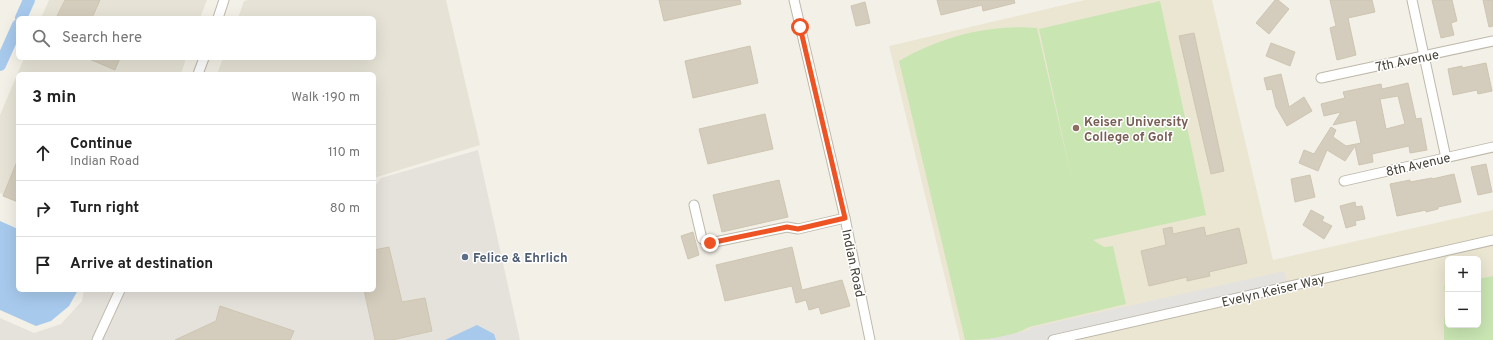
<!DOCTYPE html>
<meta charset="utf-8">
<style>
body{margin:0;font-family:Overpass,sans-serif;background:#f2f2f2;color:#222}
.controls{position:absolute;right:12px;bottom:12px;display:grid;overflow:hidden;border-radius:6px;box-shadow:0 4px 16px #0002}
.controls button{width:36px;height:36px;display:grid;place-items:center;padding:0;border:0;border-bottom:1px solid #e0e0e0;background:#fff;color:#222;font:20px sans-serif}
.stop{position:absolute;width:12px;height:12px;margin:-9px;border:3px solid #ee5423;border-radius:50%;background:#fff}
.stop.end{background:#ee5423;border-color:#fff;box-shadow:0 1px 4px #0008}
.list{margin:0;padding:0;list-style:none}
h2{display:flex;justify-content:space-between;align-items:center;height:52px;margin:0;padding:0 16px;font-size:17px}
h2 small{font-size:13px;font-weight:400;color:#767676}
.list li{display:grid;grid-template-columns:26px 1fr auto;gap:12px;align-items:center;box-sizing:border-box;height:56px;padding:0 16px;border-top:1px solid #e0e0e0}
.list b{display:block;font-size:15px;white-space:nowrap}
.list p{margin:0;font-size:13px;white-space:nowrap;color:#767676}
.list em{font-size:13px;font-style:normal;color:#767676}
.icon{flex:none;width:22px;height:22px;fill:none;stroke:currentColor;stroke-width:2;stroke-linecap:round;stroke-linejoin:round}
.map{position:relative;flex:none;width:1493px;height:340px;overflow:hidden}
.search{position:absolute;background:#fff;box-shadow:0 4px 16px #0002;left:16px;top:16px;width:360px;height:44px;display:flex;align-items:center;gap:10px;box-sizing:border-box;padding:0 14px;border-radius:6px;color:#767676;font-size:15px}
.panel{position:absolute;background:#fff;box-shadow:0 4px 16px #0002;left:16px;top:72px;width:360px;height:220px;border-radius:6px}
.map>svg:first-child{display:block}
</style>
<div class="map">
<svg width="1493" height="340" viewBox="0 0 1493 340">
<rect width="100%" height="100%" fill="#f3f0e7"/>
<g fill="#e6e3d6">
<path d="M49 0H207L200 18H41Z"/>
<path d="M248 0H446L480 145 374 178V74H217L223 58H374V18H238L244 1Z"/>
<path d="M24 58H186L181 74H18V200L0 193V115Z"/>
</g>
<path fill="#e5e2dc" d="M478 150 520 340H0V318L34 333 61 324 82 301 84 290H374V187L381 178Z"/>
<path fill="#ebe6d2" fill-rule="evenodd" d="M1085 0H1212L1273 260 1493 210V340H960L889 46ZM1448 259H1478V325H1448Z"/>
<g fill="#c9e5b2">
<path d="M1160 1 1206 215 1093 240 1104 247 1113 246 1126 304 1029 327C1010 338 986 340 965 340L899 61C940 37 989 24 1037 28L1073 184 1039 29Z"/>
<path d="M1493 276V340H1444V320L1447 307 1444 286 1448 285V325H1478V279Z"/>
</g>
<path fill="#e4e2df" d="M1284 271 1288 286 1048 340H985L1030 330V328Z"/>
<g fill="#a7c9ec">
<path d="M0 221 18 229V290H78L69 306 51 321 36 326 0 310Z"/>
<path d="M477 325 494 334 496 340H445Z"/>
</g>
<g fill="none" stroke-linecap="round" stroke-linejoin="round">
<g stroke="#a7c9ec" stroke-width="12">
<path d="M21 18 29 0"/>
<path d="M0 65 18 25"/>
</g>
</g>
<g fill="#d4cdbd" stroke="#cec5b1" fill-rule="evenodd">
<path d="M65 0H100L92 18H56Z"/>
<path d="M659 0H740L741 4 664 21Z"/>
<path d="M937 0H1014L1015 3 983 11 982 5 941 15Z"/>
<path d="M1275 0H1278L1289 9 1269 34 1256 23Z"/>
<path d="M1330 0H1372L1375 12 1348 18 1356 55 1337 60 1330 28 1336 26Z"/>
<path d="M1432 0H1452L1457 21 1451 23 1454 35 1441 38Z"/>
<path d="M1483 0H1493V26L1489 27Z"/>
<path d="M865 2 870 23 856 26 851 6Z"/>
<path d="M1194 33 1224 171 1211 174 1179 36Z"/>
<path d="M1271 43 1295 52 1290 66 1266 56Z"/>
<path d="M750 46 758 83 693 98 685 61Z"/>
<path d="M87 58H120L115 70Z"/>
<path d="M1486 63 1492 91 1478 94 1477 90 1453 95 1448 69 1462 66V68Z"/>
<path d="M1281 74 1289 107 1304 97 1312 111 1287 126 1276 107 1272 89 1267 90 1264 78Z"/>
<path d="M1408 83 1416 119 1421 118 1427 150 1410 153 1409 146 1372 154 1373 162 1359 165 1355 146 1345 161 1327 150 1318 171 1299 163 1304 150 1314 154 1331 127 1336 130 1333 137 1346 146 1361 143 1356 120 1333 125 1341 112 1324 116 1321 104 1345 98 1343 92 1381 84 1382 89ZM1398 96 1405 124 1386 129 1380 99Z"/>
<path d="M765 114 773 149 708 164 699 129Z"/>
<path d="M18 159V202L3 196Z"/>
<path d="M1486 164 1492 192 1478 195 1471 167Z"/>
<path d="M1454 174 1461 202 1438 207V209L1426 212V210L1397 216 1390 184 1410 180V182L1432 178V179Z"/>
<path d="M1310 175 1315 197 1295 202 1291 179Z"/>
<path d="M779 180 788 217 722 232 713 195Z"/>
<path d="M1355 202 1356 207 1362 206 1365 219 1355 221 1356 225 1346 228 1340 206Z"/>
<path d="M1311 210 1324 217 1322 221 1332 226 1324 239 1303 225Z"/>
<path d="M1172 227 1173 234 1204 227 1206 236 1239 228 1247 263 1209 272 1210 276 1187 281V277L1149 286 1141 251 1166 245 1163 229Z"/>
<path d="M693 232 699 255 688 259 681 236Z"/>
<path d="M389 247 402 302 425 298 432 331 392 340H375L364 290H374V250Z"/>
<path d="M792 247 802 290 842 280 850 306 821 314 819 307 809 310 806 300 796 303 792 286 725 301 716 265Z"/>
<path d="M220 306 294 331 290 340H175L216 321Z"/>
</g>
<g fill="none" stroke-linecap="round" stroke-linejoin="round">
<defs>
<g id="street">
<path d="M794 0 845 218 870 340"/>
<path d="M1412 0 1446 158"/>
<path d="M218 18 224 0"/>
<path d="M198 74 204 58"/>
<path d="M1321 78 1493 41"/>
<path d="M1344 181 1493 147"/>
<path d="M694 205 702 239 710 243 787 227 798 229 845 218"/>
<path d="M97 340 120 290"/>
<path d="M1053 340 1493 240"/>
</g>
</defs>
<use href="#street" stroke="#beb9aa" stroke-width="11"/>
<use href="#street" stroke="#fff" stroke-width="9"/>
</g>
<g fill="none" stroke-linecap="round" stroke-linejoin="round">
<path stroke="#ee5423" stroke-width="5" d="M710 243 787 227 798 229 845 218 800 27"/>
</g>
<circle fill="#8d6e63" stroke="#fff" stroke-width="1.5" cx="1076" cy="128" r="4"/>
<circle fill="#5c6f8a" stroke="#fff" stroke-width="1.5" cx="465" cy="257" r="4"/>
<g text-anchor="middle" stroke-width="3" stroke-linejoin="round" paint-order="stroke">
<g font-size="13" fill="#454137" stroke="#fff">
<text transform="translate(1407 60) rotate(-12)" y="5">7th Avenue</text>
<text transform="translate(1418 164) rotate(-13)" y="5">8th Avenue</text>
<text transform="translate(854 263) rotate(78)" y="5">Indian Road</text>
<text transform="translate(1273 290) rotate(-13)" y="5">Evelyn Keiser Way</text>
</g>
<g font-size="13" font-weight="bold" fill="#785e54" stroke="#fff" text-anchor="start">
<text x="1084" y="126">Keiser University<tspan x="1084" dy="15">College of Golf</tspan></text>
</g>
<g font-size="13" font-weight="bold" fill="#4e5e75" stroke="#fff" text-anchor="start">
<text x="473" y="262">Felice &amp; Ehrlich</text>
</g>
</g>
</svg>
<div class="controls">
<button>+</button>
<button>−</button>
</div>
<div class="stop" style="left:800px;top:27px"></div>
<div class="stop end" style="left:710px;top:243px"></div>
<div class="search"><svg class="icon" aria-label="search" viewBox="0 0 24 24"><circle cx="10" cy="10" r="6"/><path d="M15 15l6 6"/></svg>Search here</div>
<section class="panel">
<h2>3 min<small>Walk · 190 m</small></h2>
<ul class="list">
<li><svg class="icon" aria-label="ahead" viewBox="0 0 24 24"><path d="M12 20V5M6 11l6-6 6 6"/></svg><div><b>Continue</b><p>Indian Road</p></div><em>110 m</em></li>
<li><svg class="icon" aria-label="right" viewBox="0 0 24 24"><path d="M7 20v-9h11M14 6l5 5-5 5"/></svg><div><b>Turn right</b></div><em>80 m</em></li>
<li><svg class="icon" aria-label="arrive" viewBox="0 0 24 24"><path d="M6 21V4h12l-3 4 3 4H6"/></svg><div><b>Arrive at destination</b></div></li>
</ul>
</section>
</div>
